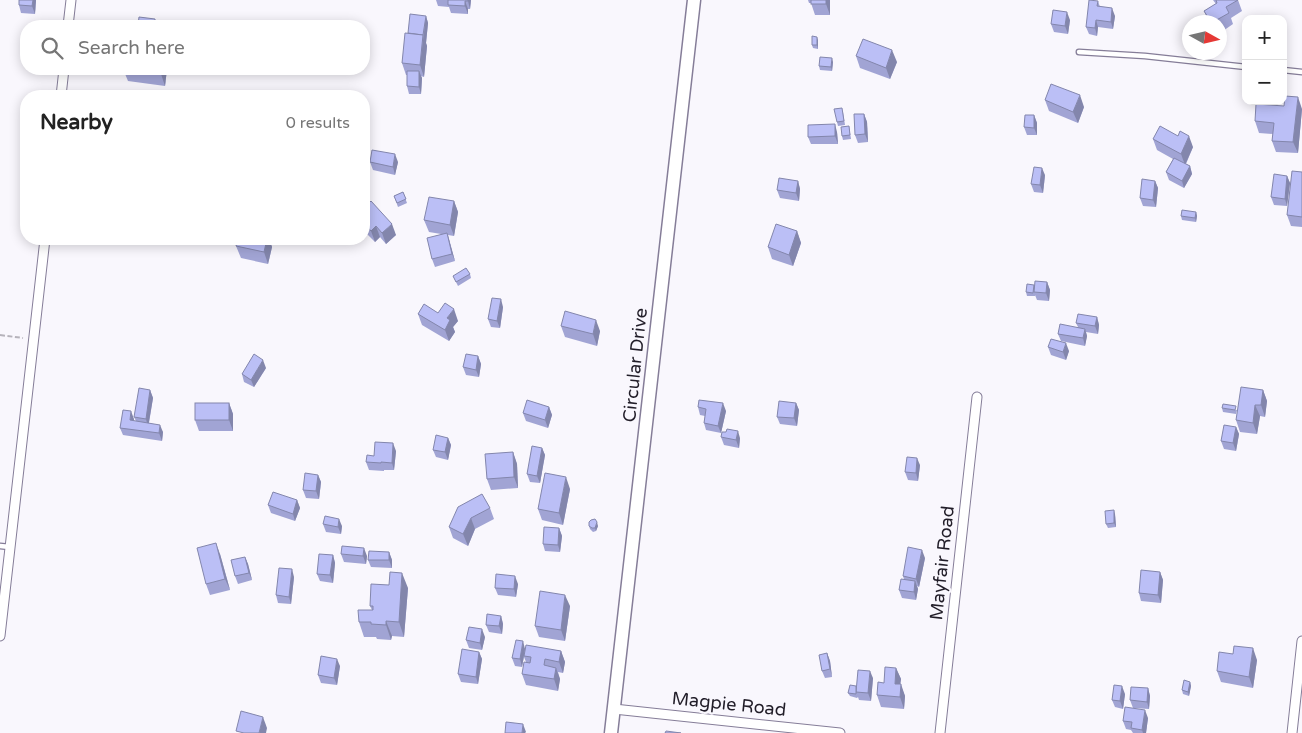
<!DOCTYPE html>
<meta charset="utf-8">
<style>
body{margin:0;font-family:"Varela Round",sans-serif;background:#f2f2f2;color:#222}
.controls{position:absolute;right:15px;top:15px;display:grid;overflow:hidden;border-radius:10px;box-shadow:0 2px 12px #0003}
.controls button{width:45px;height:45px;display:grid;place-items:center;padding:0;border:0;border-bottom:1px solid #e0e0e0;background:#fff;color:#222;font:25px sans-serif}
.compass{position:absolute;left:1182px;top:15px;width:45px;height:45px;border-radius:50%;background:#fff;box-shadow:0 2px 12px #0003;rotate:98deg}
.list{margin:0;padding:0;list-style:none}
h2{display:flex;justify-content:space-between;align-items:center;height:65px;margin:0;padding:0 20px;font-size:21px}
h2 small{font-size:16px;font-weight:400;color:#767676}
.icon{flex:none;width:28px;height:28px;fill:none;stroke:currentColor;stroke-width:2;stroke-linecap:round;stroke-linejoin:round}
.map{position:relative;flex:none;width:1302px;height:733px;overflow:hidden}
.search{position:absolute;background:#fff;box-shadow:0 2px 12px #0003;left:20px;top:20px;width:350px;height:55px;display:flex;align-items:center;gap:12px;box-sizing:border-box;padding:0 18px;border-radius:20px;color:#767676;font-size:19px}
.panel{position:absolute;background:#fff;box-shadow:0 2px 12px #0003;left:20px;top:90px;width:350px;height:155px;border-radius:20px}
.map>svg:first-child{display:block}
</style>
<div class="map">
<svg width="1302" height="733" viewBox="0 0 1302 733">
<rect width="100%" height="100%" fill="#f9f7fd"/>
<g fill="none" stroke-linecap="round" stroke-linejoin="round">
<defs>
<g id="lane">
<path d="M1079 52 1145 56 1246 67"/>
<path d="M1283 70 1302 72"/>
<path d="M0 546 10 547"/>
</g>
<g id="street">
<path d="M68 26 71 0"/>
<path d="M61 96 64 69"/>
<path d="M0 636 45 239"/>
<path d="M614 709 840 733"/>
<path d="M940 733 977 397"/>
<path d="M1292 733 1302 641"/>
</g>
<path id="secondary" d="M611 733 694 0"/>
</defs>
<use href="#lane" stroke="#857d98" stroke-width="7"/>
<use href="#street" stroke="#857d98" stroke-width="11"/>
<use href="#secondary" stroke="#857d98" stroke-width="15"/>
<path stroke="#b6b3bb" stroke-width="2" stroke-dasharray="5 2.5" stroke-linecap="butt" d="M0 335 23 338"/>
<use href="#lane" stroke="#fff" stroke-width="4.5"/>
<use href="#street" stroke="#fff" stroke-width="9"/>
<use href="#secondary" stroke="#fff" stroke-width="12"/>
</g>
<g fill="#a1a4d4">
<path d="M36 0 35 14 21 13 19 5Z"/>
<path d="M436 0H471L470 9H468V14L451 13 449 7 438 6Z"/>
<path d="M808 0H830V15H815L811 3H809Z"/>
<path d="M1213 0H1238L1242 11 1231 18 1233 24 1220 33V22H1209L1204 11 1216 4Z"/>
<path d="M1098 1 1100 7 1115 16 1113 29 1098 27 1097 36 1089 34 1086 27Z"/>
<path d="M426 16 428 23 426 43 427 46 424 77 421 76 422 78 421 94H409L407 86V75H406L402 63 408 33Z"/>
<path d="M1070 20 1068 34 1054 32 1051 24Z"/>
<path d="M818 40V49L813 48 812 45Z"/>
<path d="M856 56 897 62 890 79 860 68Z"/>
<path d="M833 62 832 71 820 70 819 66Z"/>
<path d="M123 69H167L165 86 128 81Z"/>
<path d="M1045 100 1084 107 1078 123 1049 111Z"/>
<path d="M1302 109 1298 153 1276 152 1272 141 1273 134 1259 133 1255 121Z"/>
<path d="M843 112 845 125 838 126 837 122Z"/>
<path d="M864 114 867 122 868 142 858 143 855 135Z"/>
<path d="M1034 115 1037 123V135H1027L1024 127Z"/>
<path d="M849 126 851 139 843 140 842 136Z"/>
<path d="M837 132 838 144H811L808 137Z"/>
<path d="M1153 139 1193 147 1186 164 1190 166 1192 174 1184 188 1169 180 1166 172 1173 159 1157 150Z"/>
<path d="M370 162H398L395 175 373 170Z"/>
<path d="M1302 172V227L1291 226 1287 215Z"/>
<path d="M1045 175 1043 193 1034 192 1031 184Z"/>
<path d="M1287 176 1290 183 1287 206 1274 205 1271 197Z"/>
<path d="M798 181 800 189 799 201 780 198 777 190Z"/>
<path d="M1155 181 1158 188 1156 207 1143 206 1140 198Z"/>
<path d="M403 192 407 203 398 207 394 196Z"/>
<path d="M454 201 458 212 454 236 448 235 455 261 435 267 432 259 441 234 429 232 424 220Z"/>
<path d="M364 208 396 235 386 244 380 237 375 242 367 234 364 224 365 221 364 219Z"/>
<path d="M1196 212 1197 216 1196 222 1182 220 1181 216Z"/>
<path d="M797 231 801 243 793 266 772 259 768 247Z"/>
<path d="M238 239H269L272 247 268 264 241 258 236 246Z"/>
<path d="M470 274 471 278 458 286 453 276Z"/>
<path d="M1047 282 1050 290 1049 301 1037 300 1035 295V296H1027L1026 292 1034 285Z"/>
<path d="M503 307 500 328 491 327 488 319Z"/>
<path d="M438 313 458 321 453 327 455 332 449 341 422 325 418 314Z"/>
<path d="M1097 317 1099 325 1098 334 1086 332 1087 336 1085 346 1061 341 1058 334 1078 327 1076 323Z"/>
<path d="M561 326 600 331 597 346 565 337Z"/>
<path d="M1048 347 1069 351 1066 360 1051 355Z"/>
<path d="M478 356 481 364 479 377 466 375 463 367Z"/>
<path d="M266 368 254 387 244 382 242 374Z"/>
<path d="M150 390 153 398 149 423 163 432 162 441 123 435 120 428 134 419V421H136L134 417Z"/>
<path d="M1263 390 1267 401 1265 417 1260 416 1257 434 1240 432 1236 420Z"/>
<path d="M229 403 233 414V431H199L195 420Z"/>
<path d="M796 403 799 410 797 426 780 424 777 417Z"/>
<path d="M549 407 552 415 548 428 526 421 523 413Z"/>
<path d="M698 407 726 411 721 433 706 430 704 423 705 416 700 415Z"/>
<path d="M1222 408 1237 410 1236 414 1223 412Z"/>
<path d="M1236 427 1239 434 1236 451 1224 449 1221 441Z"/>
<path d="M721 437 740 438 739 448 724 445Z"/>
<path d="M448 438 451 445 448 460 436 457 433 450Z"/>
<path d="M542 448 545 455 540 483 530 482 527 474Z"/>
<path d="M396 451 394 470H384V471L369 470 366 462 374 456Z"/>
<path d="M513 452 517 464 518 488 491 490 487 479Z"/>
<path d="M920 465 918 481 908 480 905 472Z"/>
<path d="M318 475 321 482 319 499 306 498 303 490Z"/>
<path d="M570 489 563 525 542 520 538 509Z"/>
<path d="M297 500 300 508 295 521 271 513 268 505Z"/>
<path d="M490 508 494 519 475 529 468 546 453 538 449 527Z"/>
<path d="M1115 514 1116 527 1108 528 1106 524Z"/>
<path d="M323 524 342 526 341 534 326 532Z"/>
<path d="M589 526H598L596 531 593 532 590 529Z"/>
<path d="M559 528 562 536 560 552 545 551 543 544Z"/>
<path d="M389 552 392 560V568L371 567 368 560Z"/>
<path d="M220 554 230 590 210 595 206 584Z"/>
<path d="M341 554 367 556 366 564 344 562Z"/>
<path d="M333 555 335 563 333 583 320 581 317 574Z"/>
<path d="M245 557 248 564 252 580 238 584 235 576Z"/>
<path d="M925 558 919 587 917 586 918 589 916 600 902 598 899 590 904 579 903 576Z"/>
<path d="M1160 572 1163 580 1161 603 1141 601 1139 593Z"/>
<path d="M294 577 291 604 278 603 276 595Z"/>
<path d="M518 584 516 597 498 595 495 588Z"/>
<path d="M408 588 404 637 392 636 391 640 377 639 376 637H364L359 622 372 610 370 606Z"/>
<path d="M570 606 565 641 539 637 535 626Z"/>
<path d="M501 616 503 624 502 634 489 632 486 625Z"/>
<path d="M485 637 482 650 469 648 466 640Z"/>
<path d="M525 648 561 651 565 662 563 673 558 672 560 679 558 691 526 685 522 674 526 662 524 657 522 667 515 666 512 658Z"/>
<path d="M479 652 482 659 478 684 461 682 458 674Z"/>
<path d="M827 653 830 661 832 677 825 678 822 671Z"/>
<path d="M1257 660 1253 688 1221 682 1217 671Z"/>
<path d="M340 666 337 685 321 683 318 675Z"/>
<path d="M896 668 901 679 900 684 905 696 904 709 881 707 877 695 884 683Z"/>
<path d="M873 678 871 701 859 700 858 697 857 698 850 696 848 693 856 686Z"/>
<path d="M1190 682 1191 686 1189 696 1183 694 1182 690Z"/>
<path d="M1148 688 1150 696 1149 709 1133 708 1130 700Z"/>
<path d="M1125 694 1123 709 1115 707 1112 700Z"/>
<path d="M1148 718 1146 733H1133L1131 730 1126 729 1123 721Z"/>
</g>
<g fill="#8386ac">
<path d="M33 0H36L35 14 32 6Z"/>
<path d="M468 0H471L470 9 468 1Z"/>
<path d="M826 0H830V15L826 4Z"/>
<path d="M465 1 468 9V14L465 6Z"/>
<path d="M1112 8 1115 16 1113 29 1111 22Z"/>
<path d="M1067 12 1070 20 1068 34 1065 26Z"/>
<path d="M426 16 428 23 426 43 427 46 424 77 420 65Z"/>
<path d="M155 19 158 26H154Z"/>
<path d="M1096 20 1098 27 1097 36 1095 28Z"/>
<path d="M817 37 818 40V49L817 45Z"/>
<path d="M892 50 897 62 890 79 886 68Z"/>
<path d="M832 58 833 62 832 71 831 67Z"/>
<path d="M160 69H167L165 86 160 71Z"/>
<path d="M419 71 422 78 421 94 419 87Z"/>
<path d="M1080 95 1084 107 1078 123 1073 112Z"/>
<path d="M1298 97 1302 109 1298 153 1293 142Z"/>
<path d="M864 114 867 122 868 142 865 134Z"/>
<path d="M1034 115 1037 123V135L1034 128Z"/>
<path d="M835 124 837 132 838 144 835 136Z"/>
<path d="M1189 136 1193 147 1185 165 1181 154Z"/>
<path d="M395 154 398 162 395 175 393 167Z"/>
<path d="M1190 166 1192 174 1184 188 1182 181Z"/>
<path d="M1042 168 1045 175 1043 193 1040 185Z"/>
<path d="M1287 176 1290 183 1287 206 1285 199Z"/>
<path d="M798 181 800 189 799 201 796 193Z"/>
<path d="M1155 181 1158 188 1156 207 1153 200Z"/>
<path d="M454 201 458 212 454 236 450 225Z"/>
<path d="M1196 212 1197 216 1196 222 1195 218Z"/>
<path d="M392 224 396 235 386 244 382 233Z"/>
<path d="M376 226 380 237 375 242 371 231Z"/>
<path d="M797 231 801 243 793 266 789 255Z"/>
<path d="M447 233 455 261 452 254Z"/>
<path d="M267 239H269L272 247 268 264 264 252Z"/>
<path d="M1047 282 1050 290 1049 301 1046 293Z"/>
<path d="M501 299 503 307 500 328 497 321Z"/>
<path d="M454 309 458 321 453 327 455 332 449 341 445 330 447 318Z"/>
<path d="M1097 317 1099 325 1098 334 1095 326Z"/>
<path d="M596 320 600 331 597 346 593 334Z"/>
<path d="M1085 329 1087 336 1085 346 1083 338Z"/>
<path d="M1066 343 1069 351 1066 360 1063 352Z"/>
<path d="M478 356 481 364 479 377 476 370Z"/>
<path d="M263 360 266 368 254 387 251 380Z"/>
<path d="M150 390 153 398 148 427 146 419Z"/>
<path d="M1263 390 1267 401 1265 417 1261 405Z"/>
<path d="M229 403 233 414V431L229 420Z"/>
<path d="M723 403 726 411 721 433 718 426Z"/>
<path d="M796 403 799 410 797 426 794 418Z"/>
<path d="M1255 405 1260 416 1257 434 1253 423Z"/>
<path d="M549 407 552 415 548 428 545 420Z"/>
<path d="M131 411 134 419 133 428 130 420Z"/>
<path d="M160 425 163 432 162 441 159 433Z"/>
<path d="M1236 427 1239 434 1236 451 1233 443Z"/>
<path d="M738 431 740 438 739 448 736 440Z"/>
<path d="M448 438 451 445 448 460 445 452Z"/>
<path d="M393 443 396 451 394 470 392 463Z"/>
<path d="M542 448 545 455 540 483 537 476Z"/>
<path d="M513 452 517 464 518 488 514 477Z"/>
<path d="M917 458 920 465 918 481 916 473Z"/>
<path d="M318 475 321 482 319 499 316 491Z"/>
<path d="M566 477 570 489 563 525 559 513Z"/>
<path d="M297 500 300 508 295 521 293 514Z"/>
<path d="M1114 510 1115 514 1116 527 1114 523Z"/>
<path d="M471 518 475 529 468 546 463 534Z"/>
<path d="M339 519 342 526 341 534 338 527Z"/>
<path d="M597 522 598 526 596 531 595 528Z"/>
<path d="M559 528 562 536 560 552 558 545Z"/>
<path d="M216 543 220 554 230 590 225 579Z"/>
<path d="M364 548 367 556 366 564 363 556Z"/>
<path d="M922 550 925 558 919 587 916 579Z"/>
<path d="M389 552 392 560V568L389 560Z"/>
<path d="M333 555 335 563 333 583 330 575Z"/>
<path d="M245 557 248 564 252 580 249 573Z"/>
<path d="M292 569 294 577 291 604 289 597Z"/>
<path d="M1160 572 1163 580 1161 603 1158 595Z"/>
<path d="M402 573 408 588 404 637 399 622Z"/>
<path d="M515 576 518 584 516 597 514 589Z"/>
<path d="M915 581 918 589 916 600 914 592Z"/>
<path d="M565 595 570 606 565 641 561 630Z"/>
<path d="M501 616 503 624 502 634 499 626Z"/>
<path d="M386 621 392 636 391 640 386 625Z"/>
<path d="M482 629 485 637 482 650 480 643Z"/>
<path d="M523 641 525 649 522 667 520 659Z"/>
<path d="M1253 648 1257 660 1253 688 1249 677Z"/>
<path d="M561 651 565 662 563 673 559 662Z"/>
<path d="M479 652 482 659 478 684 476 677Z"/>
<path d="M827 653 830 661 832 677 830 669Z"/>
<path d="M337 659 340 666 337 685 334 678Z"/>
<path d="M556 668 560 679 558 691 554 679Z"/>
<path d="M896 668 901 679 899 695 895 684Z"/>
<path d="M870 671 873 678 871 701 868 693Z"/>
<path d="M1190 682 1191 686 1189 696 1188 692Z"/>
<path d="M901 684 905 696 904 709 900 697Z"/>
<path d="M1122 686 1125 694 1123 709 1120 701Z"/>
<path d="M1148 688 1150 696 1149 709 1147 702Z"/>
<path d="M1145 710 1148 718 1146 733H1143L1142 730Z"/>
<path d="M263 717 267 728 266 733H259Z"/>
<path d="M523 724 526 732 525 733H522Z"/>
</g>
<g fill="#bbbff6" stroke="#8386ac">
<path d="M19 0H33L32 6 19 5Z"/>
<path d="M448 0H468V1H465V6L448 5Z"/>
<rect x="811" y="0" width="15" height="4"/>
<path d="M1089 0 1098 1 1097 6 1112 8 1111 22 1096 20 1095 28 1086 27Z"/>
<path d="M1216 0H1238L1226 7 1229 13 1213 22H1211L1204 11 1217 3Z"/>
<path d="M1053 10 1067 12 1065 26 1051 24Z"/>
<path d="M410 14 426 16 423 35 408 33Z"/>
<path d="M139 17 155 19 154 26H133V24L138 25Z"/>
<path d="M405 33 423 35 420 65 402 63Z"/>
<path d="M812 36 817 37V45H812Z"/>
<path d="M863 39 892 50 886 68 856 56Z"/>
<path d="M820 57 832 58 831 67 819 66Z"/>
<path d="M140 69H160V71Z"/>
<path d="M407 71H419V87L407 86Z"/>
<path d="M1051 84 1080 95 1073 112 1045 100Z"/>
<path d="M1285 96 1298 97 1293 142 1272 141 1274 123 1255 121 1256 104 1284 106Z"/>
<path d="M842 108 844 121 837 122 834 109Z"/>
<path d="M854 114H864L865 134 855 135Z"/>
<path d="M1025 115H1034V128L1024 127Z"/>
<path d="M835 124V136L808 137V125Z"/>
<path d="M849 126 850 135 842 136 841 127Z"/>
<path d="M1160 126 1178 136 1180 131 1189 136 1181 154 1153 139Z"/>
<path d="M372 150 395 154 393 167 370 162Z"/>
<path d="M1174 158 1190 166 1182 181 1166 172Z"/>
<path d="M1034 167 1042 168 1040 185 1031 184Z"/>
<path d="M1292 171 1302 172V217L1287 215Z"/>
<path d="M1274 174 1287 176 1285 199 1271 197Z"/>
<path d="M779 178 798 181 796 193 777 190Z"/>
<path d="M1142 179 1155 181 1153 200 1140 198Z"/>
<path d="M403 192 406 199 397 203 394 196Z"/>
<path d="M429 197 454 201 450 225 424 220Z"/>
<path d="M371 201 392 224 382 233 376 226 371 231 364 223 368 218 364 214V208Z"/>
<path d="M1182 210 1196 212 1195 218 1181 216Z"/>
<path d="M776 224 797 231 789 255 768 247Z"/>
<path d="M447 233 452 254 432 259 427 238Z"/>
<path d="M238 239H267L264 252 236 246Z"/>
<path d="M466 268 470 274 456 282 453 276Z"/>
<path d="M1035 281 1047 282 1046 293 1034 292Z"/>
<path d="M1027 284 1034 285 1033 293 1026 292Z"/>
<path d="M492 298 501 299 497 321 488 319Z"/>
<path d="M445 303 454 309 447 318 450 320 445 330 418 314 424 304 438 313Z"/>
<path d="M565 311 596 320 593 334 561 326Z"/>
<path d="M1078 314 1097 317 1095 326 1076 323Z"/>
<path d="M1060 324 1085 329 1083 338 1058 334Z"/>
<path d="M1051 339 1066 343 1063 352 1048 347Z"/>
<path d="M254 354 263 360 251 380 242 374Z"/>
<path d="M466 354 478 356 476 370 463 367Z"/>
<path d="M1241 387 1263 390 1261 405H1255L1253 423 1236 420Z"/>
<path d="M139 388 150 390 146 419 134 417Z"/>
<path d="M527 400 549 407 545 420 523 413Z"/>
<path d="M699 400 723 403 718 426 704 423 706 409 698 407Z"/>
<path d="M779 401 796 403 794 418 777 417Z"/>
<rect x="195" y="403" width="34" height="17"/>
<path d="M1223 404 1236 406 1235 410 1222 408Z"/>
<path d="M123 410 131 411 130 420 160 425 159 433 120 428Z"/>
<path d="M1224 425 1236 427 1233 443 1221 441Z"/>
<path d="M727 429 738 431 736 440 721 437 722 432H726Z"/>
<path d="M436 435 448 438 445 452 433 450Z"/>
<path d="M375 442 393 443 392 463 381 462V463L366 462 367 455 374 456Z"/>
<path d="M532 446 542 448 537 476 527 474Z"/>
<path d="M513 452 514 477 487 479 485 454Z"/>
<path d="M907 457 917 458 916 473 905 472Z"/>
<path d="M305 473 318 475 316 491 303 490Z"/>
<path d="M545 473 566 477 559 513 538 509Z"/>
<path d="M273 492 297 500 293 514 268 505Z"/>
<path d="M482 494 490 508 471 518 463 534 449 527 458 507Z"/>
<path d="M1114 510V523L1106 524 1105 511Z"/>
<path d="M325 516 339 519 338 527 323 524Z"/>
<path d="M595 519 597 522 595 528H592L589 526V522L591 520Z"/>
<path d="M544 527 559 528 558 545 543 544Z"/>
<path d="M216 543 225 579 206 584 197 548Z"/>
<path d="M342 546 364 548 363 556 341 554Z"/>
<path d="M908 547 922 550 916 579 903 576Z"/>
<path d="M369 551 389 552V560H368Z"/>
<path d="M319 554 333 555 330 575 317 574Z"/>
<path d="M245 557 249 573 235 576 231 560Z"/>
<path d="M279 568 292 569 289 597 276 595Z"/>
<path d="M1141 570 1160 572 1158 595 1139 593Z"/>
<path d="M390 572 402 573 399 622 386 621V625L371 624V622H359L358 610H373V606H370L371 584 389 585Z"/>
<path d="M496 574 515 576 514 589 495 588Z"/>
<path d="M901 579 915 581 914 592 899 590Z"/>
<path d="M540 591 565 595 561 630 535 626Z"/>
<path d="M487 614 501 616 499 626 486 625Z"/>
<path d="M469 627 482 629 480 643 466 640Z"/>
<path d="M516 640 523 641 520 659 512 658Z"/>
<path d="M526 645 561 651 559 662 545 659 544 665 556 668 554 679 522 674 524 662 530 663 531 657 524 656Z"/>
<path d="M1234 646 1253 648 1249 677 1217 671 1219 652 1233 654Z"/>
<path d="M462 649 479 652 476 677 458 674Z"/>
<path d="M827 653 830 669 822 671 819 655Z"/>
<path d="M321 656 337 659 334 678 318 675Z"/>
<path d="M885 667 896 668 895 684H901L900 697 877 695 878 682 884 683Z"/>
<path d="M858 670 870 671 868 693 856 692Z"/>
<path d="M1184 680 1190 682 1188 692 1182 690Z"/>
<path d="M850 685 856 686V694L848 693Z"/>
<path d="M1114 685 1122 686 1120 701 1112 700Z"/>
<path d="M1131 687 1148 688 1147 702 1130 700Z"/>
<path d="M1125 707 1145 710 1142 730 1131 728 1132 722 1123 721Z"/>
<path d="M241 711 263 717 259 733H244L236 731Z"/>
<path d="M506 722 523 724 522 733H505Z"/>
<path d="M666 731 681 733H665Z"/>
</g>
<g text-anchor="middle" stroke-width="4.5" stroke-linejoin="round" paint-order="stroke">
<g font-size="18" fill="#211d28" stroke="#f9f7fd">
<text transform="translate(635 365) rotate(-84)" y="6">Circular Drive</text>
<text transform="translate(942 563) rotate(-84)" y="6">Mayfair Road</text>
<text transform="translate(729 704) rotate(6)" y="6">Magpie Road</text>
</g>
</g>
</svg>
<div class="controls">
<button>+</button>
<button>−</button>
</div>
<svg class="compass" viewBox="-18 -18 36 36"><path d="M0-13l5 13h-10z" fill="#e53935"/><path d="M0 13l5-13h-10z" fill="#767676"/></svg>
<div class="search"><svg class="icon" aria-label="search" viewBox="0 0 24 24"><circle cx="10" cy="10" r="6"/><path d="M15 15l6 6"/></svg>Search here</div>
<section class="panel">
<h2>Nearby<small>0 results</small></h2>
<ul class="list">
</ul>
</section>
</div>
